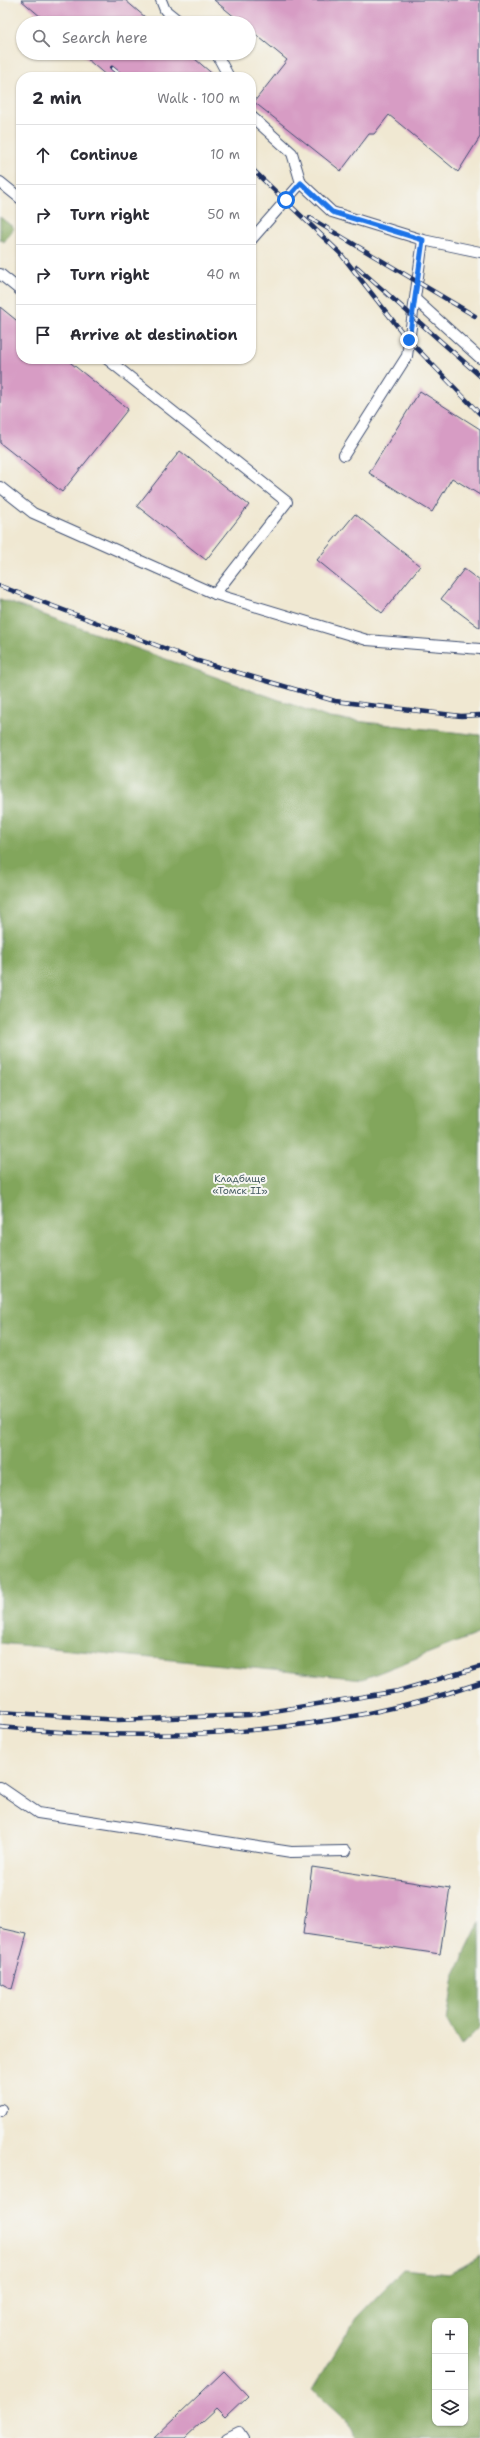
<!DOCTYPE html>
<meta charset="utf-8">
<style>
body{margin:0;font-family:"Shantell Sans",sans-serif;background:#f7f7f7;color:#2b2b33}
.controls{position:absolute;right:12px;bottom:12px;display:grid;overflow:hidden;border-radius:8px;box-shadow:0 1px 3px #0004}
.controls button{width:36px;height:36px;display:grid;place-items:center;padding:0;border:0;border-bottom:1px solid #e1e1e2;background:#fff;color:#2b2b33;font:20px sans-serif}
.stop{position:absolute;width:12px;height:12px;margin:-9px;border:3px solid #1a73e8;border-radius:50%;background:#fff}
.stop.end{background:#1a73e8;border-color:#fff;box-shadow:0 1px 4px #0008}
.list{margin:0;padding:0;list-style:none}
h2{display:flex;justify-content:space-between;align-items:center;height:52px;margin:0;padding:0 16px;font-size:17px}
h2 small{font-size:13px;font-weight:400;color:#7c7c81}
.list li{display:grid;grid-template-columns:26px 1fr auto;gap:12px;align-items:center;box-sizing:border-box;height:60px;padding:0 16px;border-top:1px solid #e1e1e2}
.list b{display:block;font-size:15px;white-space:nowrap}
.list em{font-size:13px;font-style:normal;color:#7c7c81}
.icon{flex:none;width:22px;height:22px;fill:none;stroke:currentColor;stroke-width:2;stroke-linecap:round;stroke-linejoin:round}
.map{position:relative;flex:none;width:480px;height:2438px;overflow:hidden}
.search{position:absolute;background:#fff;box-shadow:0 1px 3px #0004;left:16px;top:16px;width:240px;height:44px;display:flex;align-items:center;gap:10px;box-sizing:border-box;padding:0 14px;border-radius:22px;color:#7c7c81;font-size:15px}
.panel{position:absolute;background:#fff;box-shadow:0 1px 3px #0004;left:16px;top:72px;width:240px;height:292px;border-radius:16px}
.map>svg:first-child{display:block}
</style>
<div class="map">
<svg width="480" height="2438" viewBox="0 0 480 2438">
<rect width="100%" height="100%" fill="#f6f6f2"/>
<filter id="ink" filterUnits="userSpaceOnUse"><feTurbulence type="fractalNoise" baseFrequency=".025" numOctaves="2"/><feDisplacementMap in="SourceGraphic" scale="8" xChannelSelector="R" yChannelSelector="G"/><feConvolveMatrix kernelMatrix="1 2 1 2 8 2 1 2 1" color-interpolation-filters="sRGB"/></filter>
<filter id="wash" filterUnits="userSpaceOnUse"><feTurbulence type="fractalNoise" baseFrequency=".012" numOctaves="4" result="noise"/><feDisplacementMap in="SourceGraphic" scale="16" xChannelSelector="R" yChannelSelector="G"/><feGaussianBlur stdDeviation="0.9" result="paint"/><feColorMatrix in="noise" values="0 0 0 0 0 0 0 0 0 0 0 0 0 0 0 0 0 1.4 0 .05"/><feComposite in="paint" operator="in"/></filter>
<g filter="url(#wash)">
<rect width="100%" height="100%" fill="#f0e8d2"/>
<g fill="#82a65b" stroke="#4e6a5c" fill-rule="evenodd">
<path d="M0 217 14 228 4 242 0 239Z"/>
<path d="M0 599 329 718 480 735V1633L363 1679 0 1643Z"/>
<path d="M480 1922V2027L461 2046 447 2021 454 1976Z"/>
<path d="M480 2257V2438H354L347 2420 313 2389 356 2318 404 2269 449 2274ZM435 2321H465V2423H435Z"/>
</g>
<g id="blocks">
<g fill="#d79cc4">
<path d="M21 0H125L152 23H48Z"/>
<path d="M214 0H480V137L458 172 389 115 374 134H369L341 171 254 102 287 60 249 29V23H242Z"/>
<path d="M80 53H188L216 77H108Z"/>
<path d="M0 307 21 324V359H66L128 409 62 492 0 443Z"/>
<path d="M420 391 480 429V495L452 478 432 512 369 473Z"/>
<path d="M180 451 249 505 206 560 137 506Z"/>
<path d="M355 514 420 566 382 613 317 560Z"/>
<path d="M464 569 480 581V628L441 599Z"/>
<path d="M312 1867 450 1888 440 1954 303 1934Z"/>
<path d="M0 1928 27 1934 12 1989 0 1983Z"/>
<path d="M224 2371 248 2396 225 2418 216 2409 185 2438H154Z"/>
</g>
</g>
</g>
<g filter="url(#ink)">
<use href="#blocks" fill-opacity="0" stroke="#3b4b6f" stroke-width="1"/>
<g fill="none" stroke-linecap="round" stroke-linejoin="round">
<defs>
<g id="lane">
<path d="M161 0 165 10 181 23"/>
<path d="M216 53 229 77"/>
<path d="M251 116 292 153 301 183 332 212 423 240 407 356 344 455"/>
<path d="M0 182 21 199"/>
<path d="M251 240 301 183"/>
<path d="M423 240 480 252"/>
<path d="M0 274 21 291"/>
<path d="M415 299 480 358"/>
<path d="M107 359 287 502 215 594"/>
<path d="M0 487 33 513 215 594 367 640 480 649"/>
<path d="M0 1787 38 1813 291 1852 346 1851"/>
<path d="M0 2111 1 2109"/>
<path d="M227 2438 239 2432 243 2438"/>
</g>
</defs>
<use href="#lane" stroke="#3b4b6f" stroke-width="12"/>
<use href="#lane" stroke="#fff" stroke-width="10"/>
<defs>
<g id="rail">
<path d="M112 68 123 77"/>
<path d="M251 168 340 253 405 336 480 414"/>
<path d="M310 218 475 316"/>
<path d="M357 267 480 376"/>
<path d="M0 586 198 661 335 701 461 716 480 715"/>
<path d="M0 1712 118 1720 249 1715 398 1691 480 1667"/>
<path d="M0 1727C160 1744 327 1735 480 1683"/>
</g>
</defs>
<use href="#rail" stroke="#1b2f5e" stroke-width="4.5"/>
<use href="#rail" stroke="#f6f6f2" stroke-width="3" stroke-dasharray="9" stroke-linecap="butt"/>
</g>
</g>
<g fill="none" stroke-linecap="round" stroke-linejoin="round" filter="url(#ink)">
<path stroke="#1a73e8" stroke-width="5" d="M286 200 301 183 332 212 423 240 409 340"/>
</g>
<g text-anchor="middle" stroke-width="4" stroke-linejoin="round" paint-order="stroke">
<g font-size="10" fill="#445a60" stroke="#f6f6f2">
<text x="240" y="1182">Кладбище<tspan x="240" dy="12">«Томск II»</tspan></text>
</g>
</g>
</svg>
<div class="controls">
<button>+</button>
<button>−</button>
<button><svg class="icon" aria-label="layers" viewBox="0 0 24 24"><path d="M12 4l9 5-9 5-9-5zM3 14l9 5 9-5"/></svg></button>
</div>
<div class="stop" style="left:286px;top:200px"></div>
<div class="stop end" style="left:409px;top:340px"></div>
<div class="search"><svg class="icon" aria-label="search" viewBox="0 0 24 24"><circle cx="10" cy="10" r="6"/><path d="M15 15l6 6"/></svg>Search here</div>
<section class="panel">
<h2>2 min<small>Walk · 100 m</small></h2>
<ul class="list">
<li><svg class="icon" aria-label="ahead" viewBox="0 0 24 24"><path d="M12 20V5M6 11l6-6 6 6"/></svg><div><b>Continue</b></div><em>10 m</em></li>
<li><svg class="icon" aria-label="right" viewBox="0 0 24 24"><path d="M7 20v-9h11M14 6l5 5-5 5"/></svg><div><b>Turn right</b></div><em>50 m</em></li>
<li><svg class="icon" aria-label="right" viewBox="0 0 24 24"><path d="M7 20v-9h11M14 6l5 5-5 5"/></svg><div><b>Turn right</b></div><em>40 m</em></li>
<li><svg class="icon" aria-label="arrive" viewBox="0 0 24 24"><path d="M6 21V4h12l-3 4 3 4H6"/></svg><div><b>Arrive at destination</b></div></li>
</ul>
</section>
</div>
